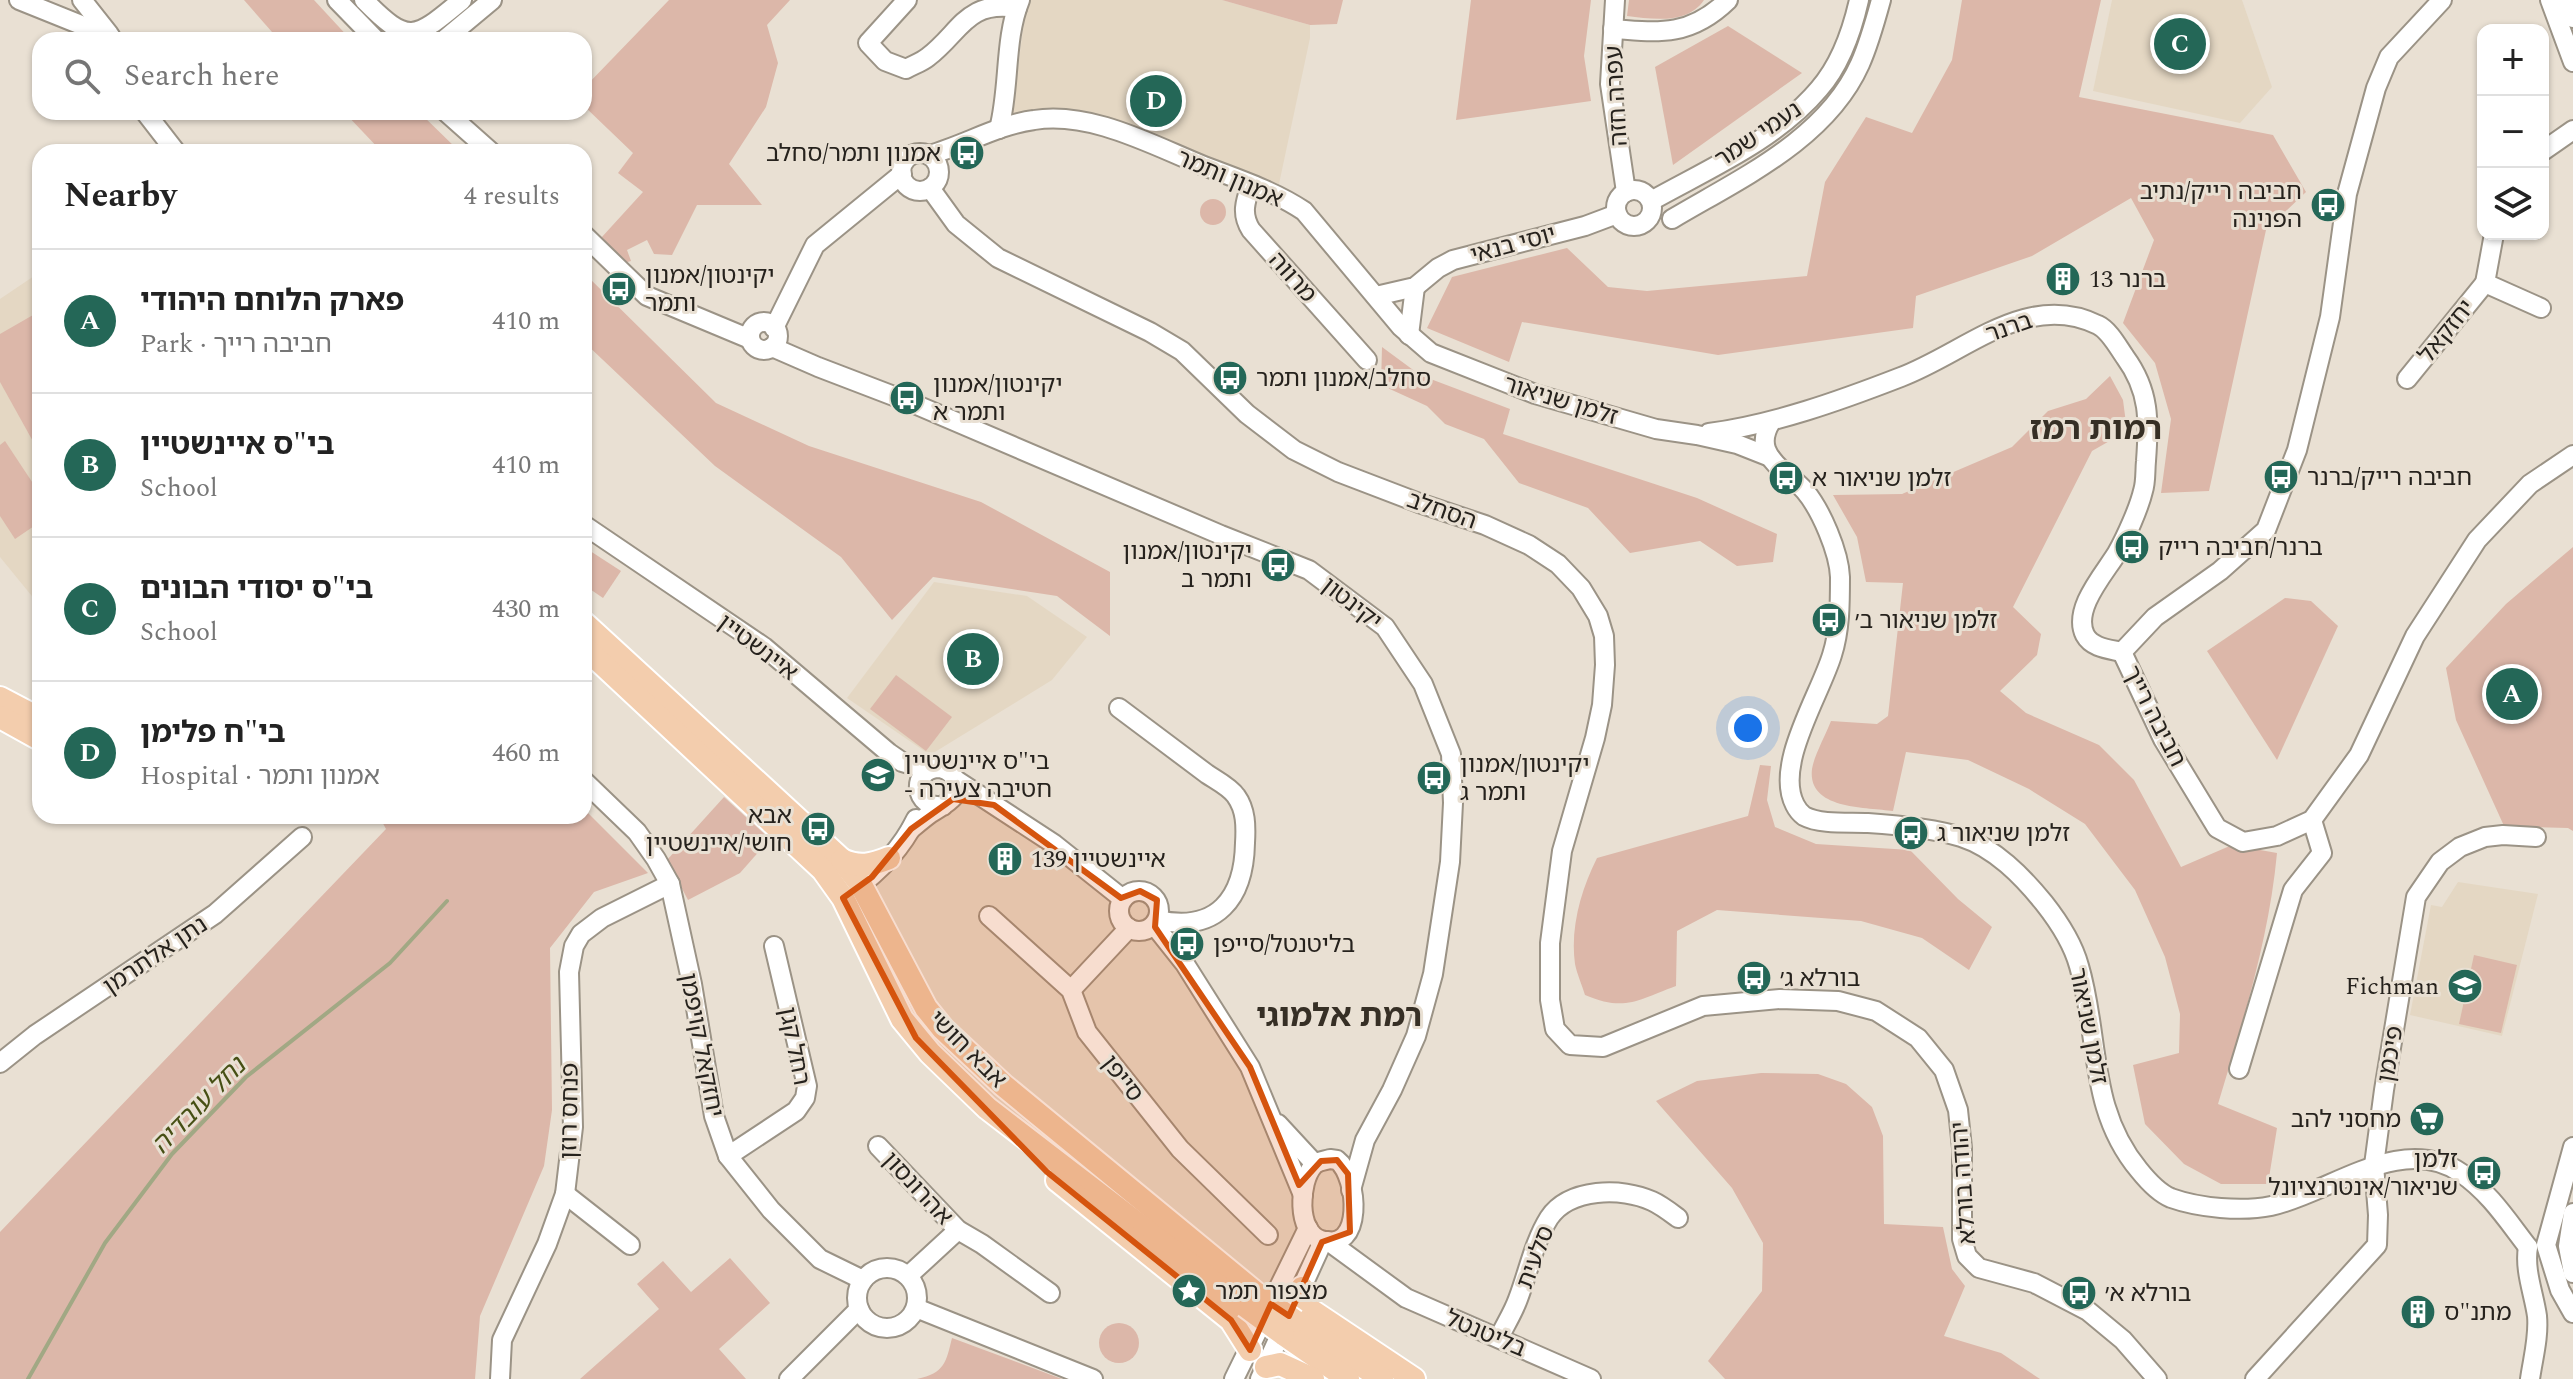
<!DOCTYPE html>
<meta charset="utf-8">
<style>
body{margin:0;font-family:Spectral,"Noto Sans Hebrew",serif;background:#f2f2f2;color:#222}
.controls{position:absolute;right:24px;top:24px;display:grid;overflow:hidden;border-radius:16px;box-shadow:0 2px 6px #0004}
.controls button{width:72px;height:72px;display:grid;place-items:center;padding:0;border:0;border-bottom:2px solid #e0e0e0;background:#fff;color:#222;font:40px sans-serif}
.you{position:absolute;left:1748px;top:728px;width:28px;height:28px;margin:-20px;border:6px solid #fff;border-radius:50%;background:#1a73e8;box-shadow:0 0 0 12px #1a73e833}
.badge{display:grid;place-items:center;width:52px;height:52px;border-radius:50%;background:#246757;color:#fff;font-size:26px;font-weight:700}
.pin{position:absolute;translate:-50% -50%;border:4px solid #fff;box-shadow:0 2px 8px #0006}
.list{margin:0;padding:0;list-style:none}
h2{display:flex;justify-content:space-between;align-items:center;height:104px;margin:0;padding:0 32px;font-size:34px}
h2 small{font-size:26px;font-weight:400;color:#767676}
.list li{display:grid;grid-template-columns:52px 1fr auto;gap:24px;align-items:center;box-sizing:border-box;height:144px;padding:0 32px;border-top:2px solid #e0e0e0}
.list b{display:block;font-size:30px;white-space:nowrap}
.list p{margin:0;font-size:26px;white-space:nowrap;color:#767676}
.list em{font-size:26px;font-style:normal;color:#767676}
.icon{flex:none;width:44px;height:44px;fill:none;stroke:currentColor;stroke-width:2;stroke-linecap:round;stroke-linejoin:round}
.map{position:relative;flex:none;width:2573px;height:1379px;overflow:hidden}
.search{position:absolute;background:#fff;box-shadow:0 2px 6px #0004;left:32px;top:32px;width:560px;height:88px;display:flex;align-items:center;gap:20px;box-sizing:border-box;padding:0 28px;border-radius:24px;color:#767676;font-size:30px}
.panel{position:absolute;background:#fff;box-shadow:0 2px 6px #0004;left:32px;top:144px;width:560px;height:680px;border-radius:24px}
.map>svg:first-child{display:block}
</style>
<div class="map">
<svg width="2573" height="1379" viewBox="0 0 2573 1379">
<rect width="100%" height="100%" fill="#e9e0d3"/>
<g fill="#e4d7c3">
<path d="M1029 0H1222L1310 25V38L1279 184 1106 122 1053 111 1012 114 1025 14Z"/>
<path d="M2112 0H2242L2272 87 2240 123 2093 91Z"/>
<path d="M40 272V606L0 557V299Z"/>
<path d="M934 582 1027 596 1087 637 1052 680 930 755 847 698Z"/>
<path d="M2458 882 2538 894 2502 1036 2410 1015 2431 905 2442 907Z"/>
</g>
<g fill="#dcb7a9">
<path d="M244 0H314L351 40H279Z"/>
<path d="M669 0H790L767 25 778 63 766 107 729 164 762 205H697L672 255 654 254 647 240 627 250 631 261 624 263 601 238 643 192 618 173 633 153 584 106V88Z"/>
<path d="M1222 0H1343L1337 24 1310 25Z"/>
<path d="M1471 0H1591L1584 56 1591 101 1456 120Z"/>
<path d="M1629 0H1704C1687 25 1653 19 1627 16Z"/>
<path d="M1962 0H2101L2079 97 2273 135 2306 192 2266 230 2209 491 2161 493 2171 419 2155 363 2123 323 2154 240 2131 198 2032 256 1916 296 1913 328 1718 355 1522 322 1509 362 1427 328 1452 277 1567 248 1608 287 1647 291 1807 276 1825 182 1866 117 1912 133 1952 60Z"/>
<path d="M1728 26 1802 73 1673 165 1655 67Z"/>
<path d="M344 112H419L460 152H382Z"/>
<circle cx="1213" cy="212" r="13"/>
<path d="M584 273 716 403 809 446 981 502 1110 572V636L1057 596 933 577 892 620 841 557 715 466 584 342Z"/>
<path d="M40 311V454L0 382V334Z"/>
<path d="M1382 347 1420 375 1510 409 1503 434 1697 498 1777 534 1773 562 1737 566 1700 541 1630 553 1588 508 1519 483 1484 439 1445 424 1427 406 1381 385Z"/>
<path d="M2110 376 2123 400 2127 431 2092 451 2013 607 2041 634 2037 655 2000 691 2026 713 2099 745 2134 780 2181 867 2232 845 2277 853C2269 939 2243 1021 2218 1104L2277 1128 2268 1184H2221L2184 1164 2145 1124 2133 1065 2179 1053 2180 1014 2165 957 2135 890 2085 824 2029 789 1968 760 1906 752 1893 811C1867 807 1807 810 1812 769 1814 756 1826 734 1831 721L1877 724 1888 716 1903 583 1866 582 1857 537 1833 495 1902 494 2012 447 2048 411 2086 399Z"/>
<path d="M5 441 40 494V522L15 539 0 516V445Z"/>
<path d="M584 547 621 571 603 598 584 585Z"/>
<path d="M2573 547V831L2568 828 2504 826 2456 720 2446 668 2506 604Z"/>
<path d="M2285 598 2311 601 2338 626 2277 760 2207 651Z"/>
<path d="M896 675 952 717 926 751 870 709Z"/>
<path d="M1760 765 1771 766 1767 800 1775 827 1816 844 1910 850 1958 899 1992 927 1969 970 1922 938 1861 921 1717 910 1677 931 1676 986C1638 1000 1625 1012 1585 995 1582 985 1577 974 1575 964 1570 928 1581 890 1597 858L1748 816Z"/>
<path d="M724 797 770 839 740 873 688 900 667 860Z"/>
<path d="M584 809 648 873 594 892 550 948 552 1110 544 1166 480 1316 475 1379H0V1232L386 829 379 816H584Z"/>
<path d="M2474 955 2517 965 2501 1033 2459 1024Z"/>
<path d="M1761 1073 1818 1074 1846 1084 1872 1107 1883 1136 1884 1224 1943 1227 1952 1269 1965 1286 1944 1336 2001 1353 2040 1379H1725L1708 1361 1762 1291 1763 1243 1732 1188 1656 1101 1697 1081Z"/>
<path d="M730 1258 770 1303 719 1349 746 1379H580L659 1309 637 1284 663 1261 691 1292Z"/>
<circle cx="1119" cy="1343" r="20"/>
<path d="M952 1338 1062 1379H917C945 1373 946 1362 952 1338Z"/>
</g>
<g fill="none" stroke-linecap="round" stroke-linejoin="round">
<path stroke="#a1a884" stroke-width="4" d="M28 1379 105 1243 172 1154 246 1077 390 963 447 901"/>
<defs>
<g id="minor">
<path d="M19 0 111 37"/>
<path d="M82 0 109 34"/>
<path d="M337 0 376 40"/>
<path d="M364 0C409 46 415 39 462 0"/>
<path d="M907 0 868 43 885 61 906 69C913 65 922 62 928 57 961 32 966 0 1017 8"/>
<path d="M1615 0 1610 84 1626 192"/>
<path d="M2550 0 2573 62"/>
<path d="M2567 0 2573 18"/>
<path d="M1613 29C1661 33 1691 36 1728 0"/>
<path d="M444 40 492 0"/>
<path d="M145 112 176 152"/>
<path d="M446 112 491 152"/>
<path d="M999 129C1010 88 1004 39 1020 0"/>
<path d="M2543 151 2573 130"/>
<circle cx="920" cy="172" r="19"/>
<path d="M929 155C965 145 997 125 1034 120 1091 111 1152 145 1204 166 1238 179 1274 191 1304 211L1401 327 1431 353 1535 394 1656 429 1697 435 1737 444 1770 457"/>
<path d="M1251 185C1245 202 1241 214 1251 230L1367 360"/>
<path d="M930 188 956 224 998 258 1150 332 1182 351 1247 414 1294 450 1338 472 1419 503 1485 525 1529 545 1558 564 1581 588 1598 616 1604 636 1605 665 1602 705 1595 738 1562 851 1550 943V1000L1555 1029 1570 1045 1603 1047 1703 1006 1780 999 1838 1001 1876 1011 1918 1038 1944 1070 1958 1110 1962 1148V1239L1967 1256 1979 1268 2034 1283 2088 1311 2123 1340 2157 1379"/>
<circle cx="1634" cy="208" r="18"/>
<path d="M1651 201C1708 169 1776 140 1819 89 1840 65 1852 31 1859 0"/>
<path d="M1672 219C1739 179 1826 140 1860 64 1869 44 1875 22 1881 0"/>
<path d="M2494 234 2485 283 2541 308"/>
<path d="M584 235 647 296 750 339"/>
<path d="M1376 296 1415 287 1438 268 1453 260 1585 226 1617 214"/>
<circle cx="764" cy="336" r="14"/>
<path d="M774 328 815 245 902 174"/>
<path d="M1409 335 1415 287"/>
<path d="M772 347 818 367 912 403 1221 535 1309 570 1385 627 1423 684 1451 754 1453 803 1450 862 1433 974 1416 1036 1392 1090 1365 1140 1351 1190"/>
<path d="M2407 379 2485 283"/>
<path d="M1771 422C1766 430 1763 440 1766 449 1772 466 1794 478 1805 491 1821 510 1839 552 1840 577 1840 603 1840 630 1832 655 1820 695 1774 765 1795 805 1797 809 1800 813 1804 816 1821 825 1849 822 1868 823 1898 825 1932 828 1961 837 1995 848 2022 876 2044 903 2059 922 2073 944 2079 966 2100 1037 2088 1109 2139 1170 2147 1180 2159 1193 2171 1198 2199 1208 2242 1212 2271 1206 2330 1193 2401 1132 2461 1173 2490 1193 2507 1220 2528 1247"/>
<path d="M1709 433C1775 424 1839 401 1901 377 1965 353 2027 290 2098 325 2109 330 2118 347 2125 357 2150 391 2149 421 2146 461 2145 471 2146 482 2143 491 2139 508 2126 537 2117 553 2105 573 2072 609 2085 635 2092 648 2109 649 2122 652"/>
<path d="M584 525 764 647 889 753 902 762 928 770"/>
<path d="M2122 652 2163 739 2217 828 2243 842 2277 836 2312 820 2359 755 2415 636 2477 540 2530 484 2573 455"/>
<path d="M2122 652 2155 617 2220 571 2266 530 2297 450 2330 317 2347 194 2376 88 2389 57 2442 0"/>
<path d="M1119 708C1148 730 1178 752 1207 774 1216 780 1230 787 1236 796 1246 810 1246 826 1245 843 1244 898 1217 933 1158 920"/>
<path d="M956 780 1054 844 1123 899"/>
<path d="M584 781 637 832 656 859 670 884 692 984 714 1116 728 1156 771 1210 820 1259 863 1280"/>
<path d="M911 829C917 824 924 818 931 813 943 805 967 795 953 776 950 771 943 768 937 768 911 770 913 809 943 806"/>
<circle cx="1139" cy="911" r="20"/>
<path d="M851 892C878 873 902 848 916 819"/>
<path d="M989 916 1071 990 1087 1032 1180 1149 1268 1235"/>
<path d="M1154 925 1185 964 1250 1067 1303 1195"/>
<path d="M1071 990 1129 928"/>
<path d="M0 1063 35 1035 215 914 302 837"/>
<path d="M2239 1069 2293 890 2322 853 2312 820"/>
<path d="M1278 1124 1315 1164"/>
<path d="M878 1146 958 1230 982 1244 1050 1293"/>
<path d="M2573 1147 2546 1245 2560 1290 2573 1313"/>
<path d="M728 1156 796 1111 805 1098 807 1086 774 946"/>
<path d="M1330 1159 1337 1160C1359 1177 1364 1254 1321 1240 1296 1232 1299 1182 1313 1166 1317 1161 1323 1161 1330 1159Z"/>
<path d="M565 1194 630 1245"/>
<path d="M2573 1213 2568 1246 2573 1273"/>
<path d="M1328 1241 1406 1298 1591 1379"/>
<path d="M2528 1247C2524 1270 2534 1294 2537 1316 2539 1337 2533 1358 2530 1379"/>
<circle cx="887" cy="1298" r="30"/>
<path d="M908 1276 958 1230"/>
<path d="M916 1308 1093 1379"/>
<path d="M1499 1338C1505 1325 1513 1313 1518 1299 1528 1273 1534 1242 1549 1218 1569 1188 1622 1187 1652 1201 1661 1205 1670 1212 1678 1218"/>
<path d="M500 1379 502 1340 547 1244 565 1194 573 1127 569 972 574 946 581 934 602 918 670 884"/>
<path d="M789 1379 859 1309"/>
<path d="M1234 1379 1308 1228"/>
<path d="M1260 1379 1323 1241"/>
<path d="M2255 1379 2377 1245 2378 1215 2374 1165 2384 1090 2416 897 2440 862 2460 847 2485 837 2503 835 2536 837"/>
</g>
<g id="major">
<path d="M584 623 842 860 861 885 926 1008 943 1029 1003 1085 1257 1294"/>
<path d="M584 647 823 870 843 898 902 1019 930 1053 987 1108 1245 1306"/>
<path d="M0 698 40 719"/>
<path d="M0 717 40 739"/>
<path d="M842 860C859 868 872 865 889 858"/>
<path d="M1057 1180 1231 1320 1250 1350"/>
<path d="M1302 1288 1305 1303 1309 1309 1414 1379"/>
<path d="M1295 1321 1382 1379"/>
<path d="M1283 1334 1348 1379"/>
<path d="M1266 1367 1280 1364 1313 1379"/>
</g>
</defs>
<use href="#minor" stroke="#9b9386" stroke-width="22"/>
<use href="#major" stroke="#fff" stroke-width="26"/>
<use href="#minor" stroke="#fff" stroke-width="18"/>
<use href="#major" stroke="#f3cdad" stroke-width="22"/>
<defs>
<g id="major-bridge">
<path d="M1257 1294 1295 1321"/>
<path d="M1245 1306 1283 1334"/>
</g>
</defs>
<use href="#major-bridge" stroke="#fff" stroke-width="26" stroke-linecap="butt"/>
<use href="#major-bridge" stroke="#f3cdad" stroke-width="22"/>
</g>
<path fill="#d5540e" fill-opacity="0.2" stroke="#d5540e" stroke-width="6" stroke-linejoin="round" d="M953 799 994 805 1121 898 1140 891 1157 900 1155 927 1250 1067 1299 1185 1321 1161 1337 1160 1348 1174 1350 1232 1322 1242 1289 1316 1271 1304 1250 1350 1231 1320 1047 1172 916 1038 843 898 872 877 911 829Z"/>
<defs>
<symbol id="bus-disc" viewBox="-11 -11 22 22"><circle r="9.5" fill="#246757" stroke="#e9e0d3"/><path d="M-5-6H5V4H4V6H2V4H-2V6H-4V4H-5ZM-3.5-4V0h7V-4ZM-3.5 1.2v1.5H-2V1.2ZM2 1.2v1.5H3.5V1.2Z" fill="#fff"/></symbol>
<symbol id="building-disc" viewBox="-11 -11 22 22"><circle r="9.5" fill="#246757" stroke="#e9e0d3"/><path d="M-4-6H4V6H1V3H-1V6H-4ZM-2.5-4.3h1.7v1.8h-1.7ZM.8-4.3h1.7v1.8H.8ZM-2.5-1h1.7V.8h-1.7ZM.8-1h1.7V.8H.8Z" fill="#fff"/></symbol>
<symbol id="school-disc" viewBox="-11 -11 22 22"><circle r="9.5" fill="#246757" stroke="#e9e0d3"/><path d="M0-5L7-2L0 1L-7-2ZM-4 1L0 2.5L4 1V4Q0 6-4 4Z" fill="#fff"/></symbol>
<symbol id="supermarket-disc" viewBox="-11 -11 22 22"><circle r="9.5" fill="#246757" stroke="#e9e0d3"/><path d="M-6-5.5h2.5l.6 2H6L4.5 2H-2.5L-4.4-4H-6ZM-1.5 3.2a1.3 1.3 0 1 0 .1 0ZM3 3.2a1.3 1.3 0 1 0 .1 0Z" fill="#fff"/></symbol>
<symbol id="sight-disc" viewBox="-11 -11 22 22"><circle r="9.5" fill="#246757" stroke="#e9e0d3"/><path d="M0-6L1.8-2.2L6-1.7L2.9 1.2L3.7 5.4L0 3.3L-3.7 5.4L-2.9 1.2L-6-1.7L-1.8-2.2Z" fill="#fff"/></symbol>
</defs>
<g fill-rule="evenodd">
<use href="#bus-disc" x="947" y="133" width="40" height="40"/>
<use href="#bus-disc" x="2308" y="185" width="40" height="40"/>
<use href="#building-disc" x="2043" y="259" width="40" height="40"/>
<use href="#bus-disc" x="599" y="269" width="40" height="40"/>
<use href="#bus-disc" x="1210" y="358" width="40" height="40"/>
<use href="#bus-disc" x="887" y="378" width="40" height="40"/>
<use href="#bus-disc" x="2261" y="457" width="40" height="40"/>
<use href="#bus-disc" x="1766" y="458" width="40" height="40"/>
<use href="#bus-disc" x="2112" y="527" width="40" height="40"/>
<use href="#bus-disc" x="1258" y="545" width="40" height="40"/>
<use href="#bus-disc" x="1809" y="600" width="40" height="40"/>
<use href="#school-disc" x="858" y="755" width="40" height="40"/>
<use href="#bus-disc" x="1414" y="758" width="40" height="40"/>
<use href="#bus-disc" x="798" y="809" width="40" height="40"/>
<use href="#bus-disc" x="1891" y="813" width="40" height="40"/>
<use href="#building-disc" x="985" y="839" width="40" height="40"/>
<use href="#bus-disc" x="1167" y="924" width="40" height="40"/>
<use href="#bus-disc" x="1734" y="958" width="40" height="40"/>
<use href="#school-disc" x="2445" y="966" width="40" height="40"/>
<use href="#supermarket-disc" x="2407" y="1099" width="40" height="40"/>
<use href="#bus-disc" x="2464" y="1153" width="40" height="40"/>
<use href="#sight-disc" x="1169" y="1271" width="40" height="40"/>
<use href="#bus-disc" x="2059" y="1273" width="40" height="40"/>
<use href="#building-disc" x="2398" y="1292" width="40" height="40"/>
</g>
<g text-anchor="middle" stroke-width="6" stroke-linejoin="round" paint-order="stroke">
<g font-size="24" fill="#26221d" stroke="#e9e0d3">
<text transform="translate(1616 96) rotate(-93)" y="8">עפרה חזה</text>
<text transform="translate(1758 134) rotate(-34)" y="8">נעמי שמר</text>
<text transform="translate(1230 178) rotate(23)" y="8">אמנון ותמר</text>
<text transform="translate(1513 244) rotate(-15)" y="8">יוסי בנאי</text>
<text transform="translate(1293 277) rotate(48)" y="8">מרווה</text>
<text transform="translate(2009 327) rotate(-19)" y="8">ברנר</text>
<text transform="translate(2446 331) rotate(-51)" y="8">יחזקאל</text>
<text transform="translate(1561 400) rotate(17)" y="8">זלמן שניאור</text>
<text transform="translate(1442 510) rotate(19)" y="8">הסחלב</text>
<text transform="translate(1352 603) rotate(38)" y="8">יקינטון</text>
<text transform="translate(758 647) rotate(37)" y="8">איינשטיין</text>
<text transform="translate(2155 716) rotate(63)" y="8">חביבה רייך</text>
<text transform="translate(155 955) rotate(-34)" y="8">נתן אלתרמן</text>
<text transform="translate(2089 1026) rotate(79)" y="8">זלמן שניאור</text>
<text transform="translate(702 1045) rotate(79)" y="8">יחזקאל קויפמן</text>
<text transform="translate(795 1046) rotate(79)" y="8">רחל קגן</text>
<text transform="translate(968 1049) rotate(45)" y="8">אבא חושי</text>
<text transform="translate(2390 1054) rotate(-80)" y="8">פיכמן</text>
<text transform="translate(1123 1078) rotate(52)" y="8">סייפן</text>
<text transform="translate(569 1111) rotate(-89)" y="8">פנחס רוזן</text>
<text transform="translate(1963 1183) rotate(-94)" y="8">יהודה בורלא</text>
<text transform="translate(918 1188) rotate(47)" y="8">אהרונסון</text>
<text transform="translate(1535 1257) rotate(-69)" y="8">סלעית</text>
<text transform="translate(1486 1333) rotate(23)" y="8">בליטנטל</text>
</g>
<g font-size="24" fill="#26221d" stroke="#e9e0d3" text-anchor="start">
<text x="941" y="161" text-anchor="end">אמנון ותמר/סחלב</text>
<text x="2302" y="199" text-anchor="end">חביבה רייק/נתיב<tspan x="2302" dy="28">הפנינה</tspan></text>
<text x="645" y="283">יקינטון/אמנון<tspan x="645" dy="28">ותמר</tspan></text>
<text x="2089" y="287">ברנר 13</text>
<text x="1256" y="386">סחלב/אמנון ותמר</text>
<text x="933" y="392">יקינטון/אמנון<tspan x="933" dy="28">ותמר א</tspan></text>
<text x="2307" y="485">חביבה רייק/ברנר</text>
<text x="1812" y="486">זלמן שניאור א</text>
<text x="2158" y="555">ברנר/חביבה רייק</text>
<text x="1252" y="559" text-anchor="end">יקינטון/אמנון<tspan x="1252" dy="28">ותמר ב</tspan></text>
<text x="1855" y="628">זלמן שניאור ב׳</text>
<text x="904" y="769">בי"ס איינשטיין<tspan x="904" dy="28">- חטיבה צעירה</tspan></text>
<text x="1460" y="772">יקינטון/אמנון<tspan x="1460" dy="28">ותמר ג</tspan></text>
<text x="792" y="823" text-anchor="end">אבא<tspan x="792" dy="28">חושי/איינשטיין</tspan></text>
<text x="1937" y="841">זלמן שניאור ג</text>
<text x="1031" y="867">איינשטיין 139</text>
<text x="1213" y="952">בליטנטל/סייפן</text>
<text x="1780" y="986">בורלא ג׳</text>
<text x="2439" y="994" text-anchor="end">Fichman</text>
<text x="2401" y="1127" text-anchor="end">מחסני להב</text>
<text x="2458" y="1167" text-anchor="end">זלמן<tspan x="2458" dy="28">שניאור/אינטרנציונל</tspan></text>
<text x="1215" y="1299">מצפור תמר</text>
<text x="2105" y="1301">בורלא א׳</text>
<text x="2444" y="1320">מתנ"ס</text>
</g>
<g font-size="26" font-style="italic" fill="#464f14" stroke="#e9e0d3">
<text transform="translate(198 1105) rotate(-46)" y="9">נחל עובדיה</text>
</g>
<g font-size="32" font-weight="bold" fill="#362f25" stroke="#e9e0d3">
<text x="2096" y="439">רמות רמז</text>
<text x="1339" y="1026">רמת אלמוגי</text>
</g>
</g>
</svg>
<div class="controls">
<button>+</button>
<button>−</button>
<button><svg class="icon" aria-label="layers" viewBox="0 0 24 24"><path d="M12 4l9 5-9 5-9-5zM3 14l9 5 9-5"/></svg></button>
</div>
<div class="you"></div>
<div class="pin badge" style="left:2512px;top:694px">A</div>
<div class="pin badge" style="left:973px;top:659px">B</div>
<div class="pin badge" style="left:2180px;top:44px">C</div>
<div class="pin badge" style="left:1156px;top:101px">D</div>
<div class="search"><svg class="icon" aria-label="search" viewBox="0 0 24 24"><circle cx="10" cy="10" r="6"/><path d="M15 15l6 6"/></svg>Search here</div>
<section class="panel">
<h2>Nearby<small>4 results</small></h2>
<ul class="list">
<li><span class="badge">A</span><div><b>פארק הלוחם היהודי</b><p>Park · חביבה רייך</p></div><em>410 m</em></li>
<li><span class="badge">B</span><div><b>בי&quot;ס איינשטיין</b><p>School</p></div><em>410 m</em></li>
<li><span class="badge">C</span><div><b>בי&quot;ס יסודי הבונים</b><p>School</p></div><em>430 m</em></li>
<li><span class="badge">D</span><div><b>בי&quot;ח פלימן</b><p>Hospital · אמנון ותמר</p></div><em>460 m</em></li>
</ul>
</section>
</div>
